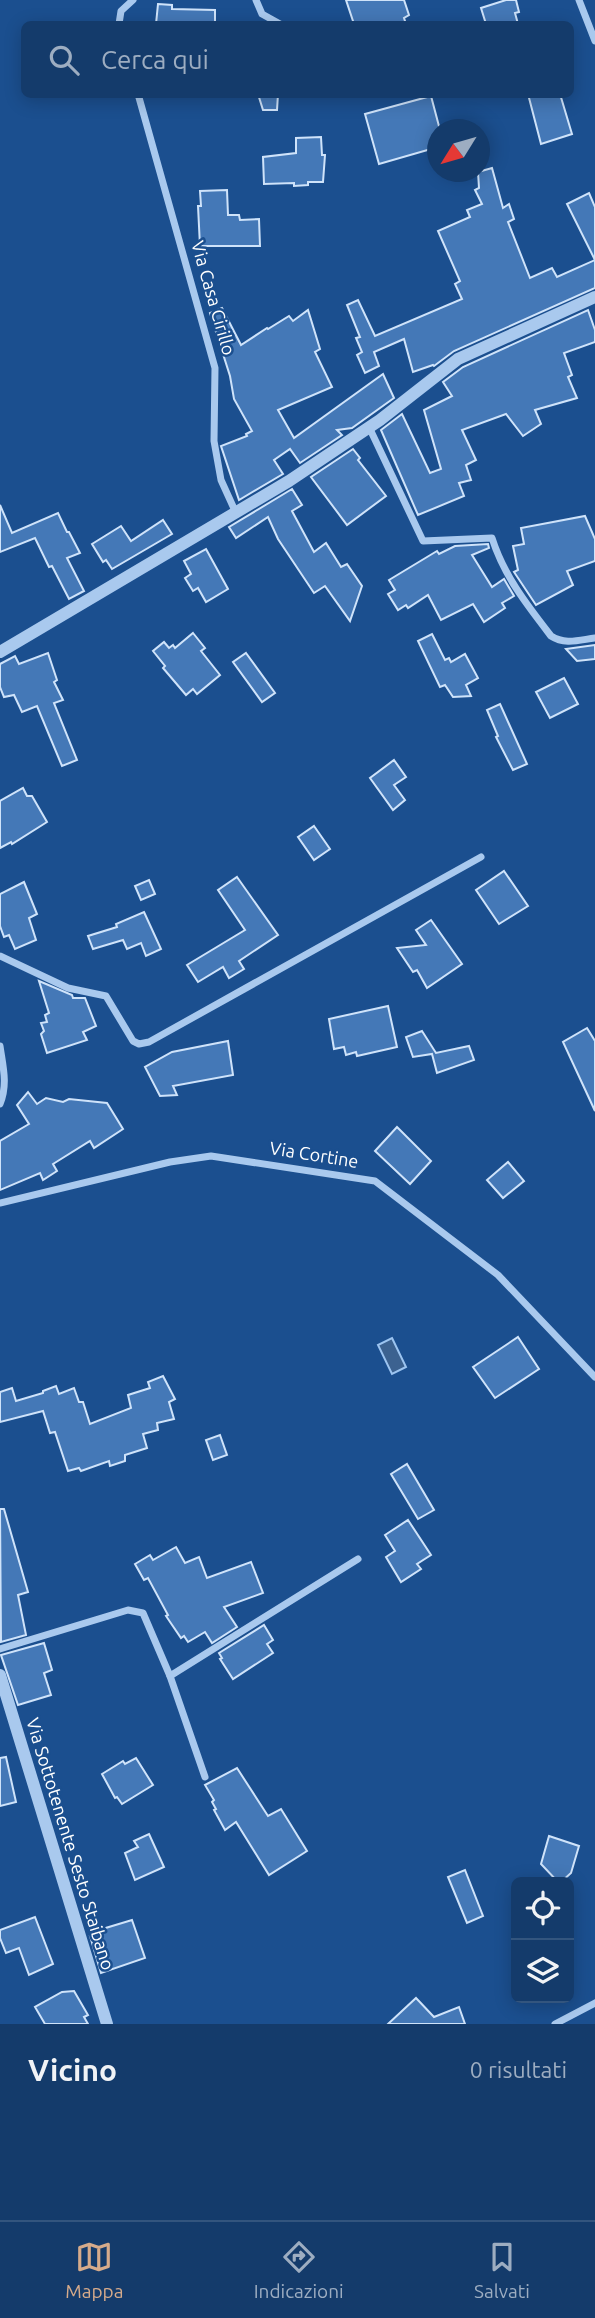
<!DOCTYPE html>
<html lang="it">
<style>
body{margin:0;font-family:Ubuntu,sans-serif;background:#214673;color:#f1f3f6}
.controls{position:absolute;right:21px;bottom:21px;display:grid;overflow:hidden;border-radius:10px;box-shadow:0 4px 18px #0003}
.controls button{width:63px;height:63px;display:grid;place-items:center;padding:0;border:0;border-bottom:2px solid #33557e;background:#143b6b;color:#f1f3f6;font:35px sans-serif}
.compass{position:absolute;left:427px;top:119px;width:63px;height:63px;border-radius:50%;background:#143b6b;box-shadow:0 4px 18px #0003;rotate:233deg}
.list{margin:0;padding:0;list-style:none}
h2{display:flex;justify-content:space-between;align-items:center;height:91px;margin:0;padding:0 28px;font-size:30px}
h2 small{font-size:23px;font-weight:400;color:#9dadc1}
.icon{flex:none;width:38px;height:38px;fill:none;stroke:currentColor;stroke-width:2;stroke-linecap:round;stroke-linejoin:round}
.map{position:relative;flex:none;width:595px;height:2024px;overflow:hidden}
.search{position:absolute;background:#143b6b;box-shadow:0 4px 18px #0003;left:21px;right:21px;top:21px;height:77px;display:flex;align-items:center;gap:18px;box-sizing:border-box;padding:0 24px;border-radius:10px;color:#9dadc1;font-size:26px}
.sheet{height:196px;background:#143b6b}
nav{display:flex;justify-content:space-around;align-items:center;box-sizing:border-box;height:98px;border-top:2px solid #33557e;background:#143b6b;font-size:19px;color:#9dadc1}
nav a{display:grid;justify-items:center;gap:4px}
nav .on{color:#d6ab8b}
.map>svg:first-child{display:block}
</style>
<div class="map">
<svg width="595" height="2024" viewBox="0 0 595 2024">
<rect width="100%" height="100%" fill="#1b4f8f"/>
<path fill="#3c6290" stroke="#9cc4f0" stroke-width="2" d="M392 1338 406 1367 392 1374 378 1345Z"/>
<g fill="#4478b7" stroke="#cfe3fa" stroke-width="2">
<path d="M346 0H404L409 15 404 18 406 24H354Z"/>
<path d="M506 0H516L519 12 515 13 518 24H486L481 8Z"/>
<path d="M158 4 172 5V9L215 10V24H156Z"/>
<path d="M258 94H278L277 110H263Z"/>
<path d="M528 94H560L572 134 541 144Z"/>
<path d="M431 96 440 130H438V147L379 164 365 114Z"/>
<path d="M321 137 322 155H325L323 182H308V185L294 186V183L264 184 263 157 296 153V138Z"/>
<path d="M492 168 503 208 509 204 514 219 508 222 530 278 552 268 557 277 595 260V288L454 351 434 366 433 365 413 372 404 339 374 352 379 366 365 373 357 355 362 352 356 338 360 337 347 305 358 300 375 336 462 299 455 284 460 281 438 231 470 217 467 210 482 204 475 190 479 188 478 172Z"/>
<path d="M227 190 228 215H239L240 220 259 219 260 246H200L198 206H201L200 191Z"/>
<path d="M589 193 595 207V260L567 204Z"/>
<path d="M222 308 241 345 267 328 268 329 289 316 293 321 308 310 320 349 315 352 332 387 278 410 294 438 383 374 394 398 352 428 337 430 342 435 300 463 290 449 274 460 283 474 239 500 221 446 247 436 246 434 252 431 234 399 230 376 210 313Z"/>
<path d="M588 310 595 330V342L564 353 572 375 568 377 577 398 535 410 541 424 523 436 506 414 462 430 476 460 466 465 471 480 459 483 464 496 418 515 381 430 402 414 430 473 441 469 424 410 452 396 443 382 463 367Z"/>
<path d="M353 449 360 458 358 460 386 496 347 525 311 477Z"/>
<path d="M292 489 302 505 292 511 314 552 326 543 341 567 347 564 362 586 350 621 325 586 314 593 278 539 268 517 236 538 229 527Z"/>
<path d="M0 505 12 533 58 513 67 532H69L80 553 67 558 84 591 69 599 52 566 49 567 35 538 0 552Z"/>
<path d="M585 516 595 539V561L567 571 573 585 536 605 514 572 518 570 513 546 524 544 521 528Z"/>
<path d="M163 520 172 534 112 569 106 560 103 562 92 544 121 526 131 541Z"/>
<path d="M488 544 489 548 472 555 492 587 504 579 514 596 502 603 505 608 484 622 473 604 441 620 428 595 408 608 406 605 398 610 388 594 395 590 389 580 437 551 439 554 455 546Z"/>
<path d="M206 549 228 589 206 602 198 588 193 591 185 578 191 574 184 561Z"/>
<path d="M193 633 205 648 201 651 220 675 197 694 193 689 186 695 163 668 165 666 153 651 164 642 169 648 173 645 175 648Z"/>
<path d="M432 634 445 660 449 658 451 662 465 654 478 678 466 685 471 696 453 697 445 685 440 687 418 641Z"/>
<path d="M595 645V659L577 661 566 649Z"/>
<path d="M48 653 57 680 54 682 63 700 54 703 77 760 62 766 37 706 22 712 14 695 4 697 0 687V664L15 656 19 664Z"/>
<path d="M246 653 275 693 262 702 233 662Z"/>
<path d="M564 678 578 704 550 718 536 692Z"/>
<path d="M500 704 527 764 513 770 496 737 498 736 487 710Z"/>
<path d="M394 760 406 777 394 785 405 800 393 810 370 778Z"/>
<path d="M23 788 27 796H32L47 822 12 844 11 842 0 848V801Z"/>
<path d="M314 826 330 849 314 860 298 837Z"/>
<path d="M504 871 528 906 499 924 476 890Z"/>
<path d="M237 877 278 935 239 961 244 969 229 978 223 967 198 982 187 965 245 930 218 890Z"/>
<path d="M149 880 155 894 141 900 135 886Z"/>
<path d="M24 882 37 914 29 918 36 940 15 949 9 935 4 937 0 926V894Z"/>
<path d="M144 912 161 949 146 956 141 943 127 949 123 940 93 949 88 936 117 927 116 924Z"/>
<path d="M431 920 462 964 427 988 417 970 413 972 397 948 426 945 416 930Z"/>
<path d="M39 981 72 995 73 998H85L96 1026 83 1032 87 1040 47 1053 41 1034 44 1031 41 1023 47 1022 45 1015 49 1013Z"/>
<path d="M388 1006 397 1047 357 1056 356 1052 346 1055 344 1047 334 1049 329 1019Z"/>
<path d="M587 1028 595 1041V1111L563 1042Z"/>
<path d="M422 1031 436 1053 469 1046 474 1060 437 1073 432 1054 413 1057 406 1037Z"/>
<path d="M228 1041 233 1075 173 1086 177 1095 160 1096 145 1067 172 1052Z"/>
<path d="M28 1092 37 1104 46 1098 63 1102 69 1099 107 1103 123 1129 94 1148 90 1141 53 1164 57 1171 43 1180 40 1173 0 1190V1141L29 1124 17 1105Z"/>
<path d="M397 1127 431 1161 410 1184 375 1151Z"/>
<path d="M508 1162 524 1181 503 1198 487 1180Z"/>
<path d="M518 1337 539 1369 495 1398 473 1367Z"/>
<path d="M163 1376 175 1399 169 1402 174 1419 157 1423 158 1430 143 1434 147 1448 125 1455V1461L110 1466 109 1461 81 1471 79 1468 68 1471 55 1432 50 1433 43 1411 0 1422V1392L12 1388 16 1401 43 1393V1391L56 1386 59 1394 74 1388 79 1402H83L90 1424 131 1408 128 1395 150 1388 148 1382Z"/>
<path d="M220 1435 227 1455 213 1460 206 1440Z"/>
<path d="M407 1464 434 1510 418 1519 391 1474Z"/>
<path d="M0 1509H4L28 1592 18 1595 26 1635 1 1642Z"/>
<path d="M408 1520 431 1555 417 1564 421 1569 401 1582 386 1557 395 1551 385 1535Z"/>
<path d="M176 1547 185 1563 199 1557 207 1578 251 1562 263 1593 224 1607 237 1627 212 1643 205 1632 188 1642 184 1636 181 1638 166 1616 168 1615 148 1578 144 1580 135 1564 150 1555 153 1560Z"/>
<path d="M264 1625 273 1640 267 1644 273 1653 233 1679 220 1659 222 1658 219 1653Z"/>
<path d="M44 1643 52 1670 44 1673 51 1695 18 1705 1 1655Z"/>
<path d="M6 1757 16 1802 0 1806V1758Z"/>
<path d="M136 1758 153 1785 122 1804 117 1797 115 1798 102 1774 123 1761 125 1764Z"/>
<path d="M237 1768 268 1816 281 1809 307 1851 269 1875 236 1822 225 1830 214 1810 216 1809 212 1802 214 1800 205 1785Z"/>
<path d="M149 1834 164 1867 135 1880 125 1853 138 1847 134 1841Z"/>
<path d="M549 1836 579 1846 571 1873 561 1882H558L541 1864Z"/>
<path d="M465 1870 483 1916 467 1923 448 1877Z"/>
<path d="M35 1917 53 1964 29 1975 19 1948 6 1953 0 1938V1930Z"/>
<path d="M132 1920 145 1958 101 1973 90 1936 100 1933 99 1930Z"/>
<path d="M74 1991 88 2015 84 2017 88 2024H45L35 2007 62 1992Z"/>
<path d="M416 1998 434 2017 459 2007 465 2024H388Z"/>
</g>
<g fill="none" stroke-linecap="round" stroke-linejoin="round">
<g stroke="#a9c9ee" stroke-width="7">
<path d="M256 0 262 14 280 24"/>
<path d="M579 0 595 41"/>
<path d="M119 24 121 11 133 0"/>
<path d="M138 94 215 368 214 441 221 480 236 513"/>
<path d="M369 427 423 541 492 538C504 576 527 605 551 636 565 645 579 640 595 638"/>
<path d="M0 956 68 988 106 996 133 1041 139 1044 149 1042 481 857"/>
<path d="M0 1046C3 1067 8 1084 0 1104"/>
<path d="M0 1203 170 1162 211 1156 375 1181 498 1275 595 1377"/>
<path d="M0 1649 128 1610 143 1613 170 1676 205 1777"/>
<path d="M170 1676 358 1559"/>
<path d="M555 2024 595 2003"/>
</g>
<g stroke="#a9c9ee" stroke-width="12">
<path d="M0 652 289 481 380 420 458 359 595 297"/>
<path d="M0 1675 107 2024"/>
</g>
</g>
<g text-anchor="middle" stroke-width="5" stroke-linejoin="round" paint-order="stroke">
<g font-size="18" fill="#fff" stroke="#1b4f8f">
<text transform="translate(213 298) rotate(74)" y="6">Via Casa Cirillo</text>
<text transform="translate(314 1155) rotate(9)" y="6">Via Cortine</text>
<text transform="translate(70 1844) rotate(73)" y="6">Via Sottotenente Sesto Staibano</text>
</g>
</g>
</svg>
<div class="controls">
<button><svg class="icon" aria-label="locate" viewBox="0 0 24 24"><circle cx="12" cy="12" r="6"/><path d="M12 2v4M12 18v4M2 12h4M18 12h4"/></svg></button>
<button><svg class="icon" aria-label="layers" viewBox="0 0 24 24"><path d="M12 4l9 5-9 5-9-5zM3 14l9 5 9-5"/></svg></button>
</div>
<svg class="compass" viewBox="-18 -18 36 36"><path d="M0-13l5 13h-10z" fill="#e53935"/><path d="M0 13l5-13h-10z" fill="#9dadc1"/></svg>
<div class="search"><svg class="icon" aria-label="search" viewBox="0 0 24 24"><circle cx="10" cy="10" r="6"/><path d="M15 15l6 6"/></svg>Cerca qui</div>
</div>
<section class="sheet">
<h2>Vicino<small>0 risultati</small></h2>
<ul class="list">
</ul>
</section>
<nav>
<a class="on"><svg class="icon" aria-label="map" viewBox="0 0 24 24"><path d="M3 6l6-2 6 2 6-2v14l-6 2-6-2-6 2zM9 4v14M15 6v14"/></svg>Mappa</a>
<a><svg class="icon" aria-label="directions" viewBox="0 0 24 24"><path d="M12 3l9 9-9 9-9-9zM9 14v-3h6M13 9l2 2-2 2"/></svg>Indicazioni</a>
<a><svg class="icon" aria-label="saved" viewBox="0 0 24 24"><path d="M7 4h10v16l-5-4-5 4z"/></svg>Salvati</a>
</nav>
